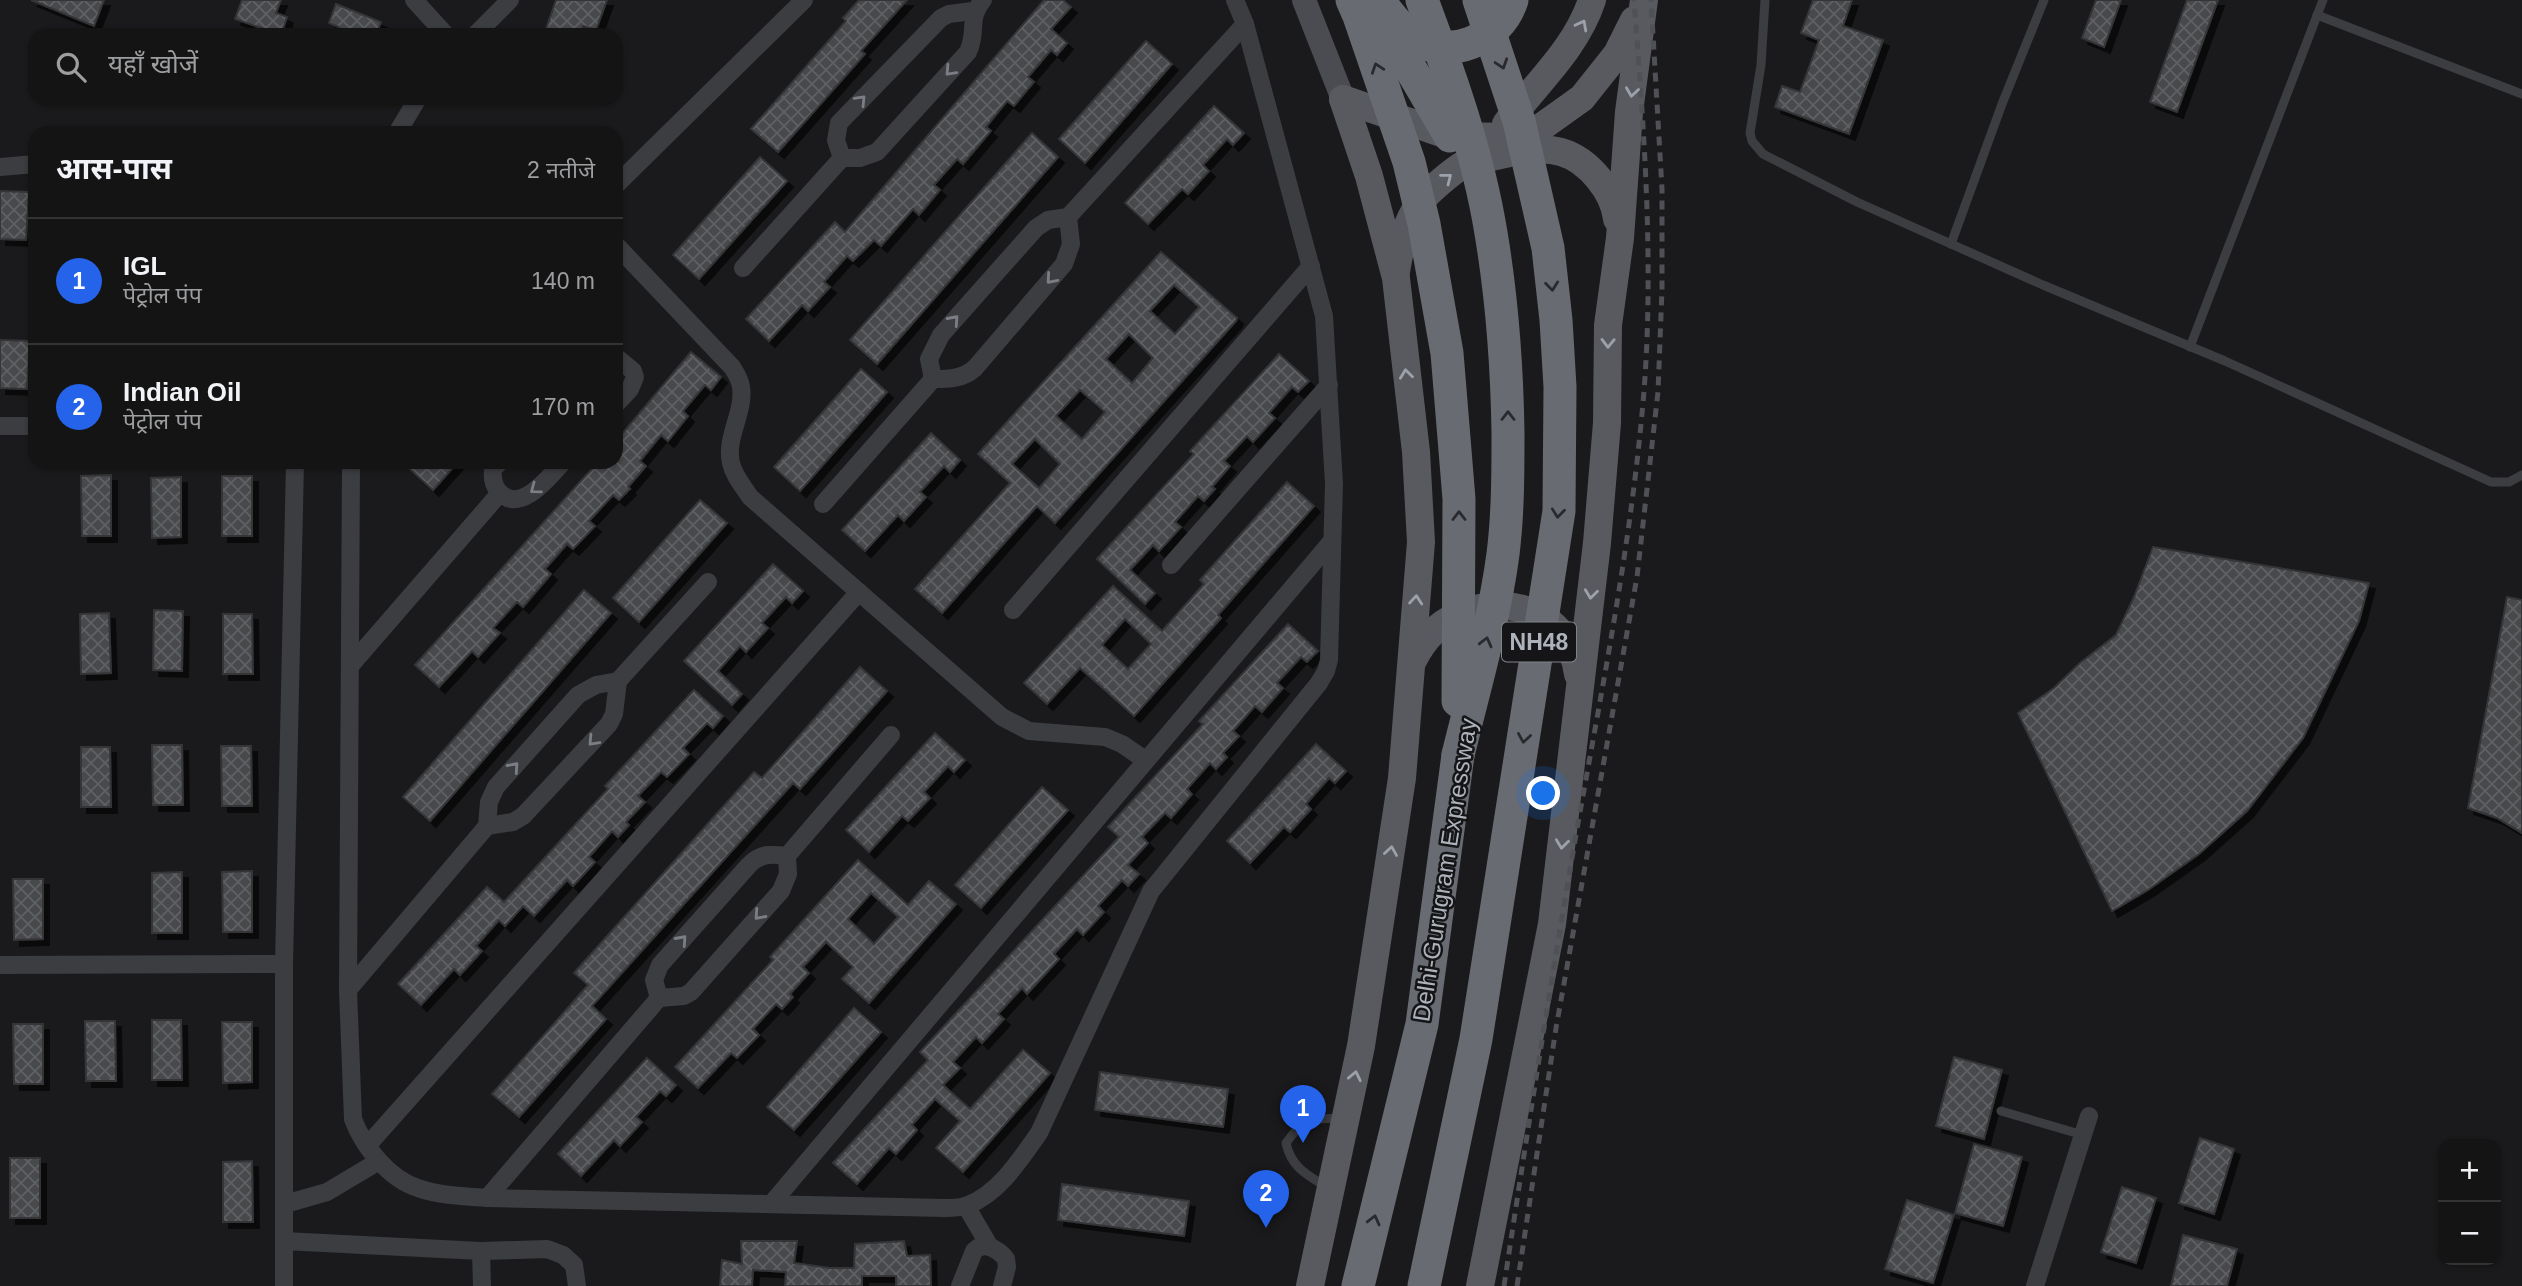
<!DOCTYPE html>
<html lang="hi">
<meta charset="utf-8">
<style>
body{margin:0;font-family:Arial,"Noto Sans Devanagari",sans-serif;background:#1d1d1e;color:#f1f3f6}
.controls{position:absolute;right:21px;bottom:21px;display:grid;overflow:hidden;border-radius:14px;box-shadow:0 2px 5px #0004}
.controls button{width:63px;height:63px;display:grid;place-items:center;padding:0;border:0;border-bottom:2px solid #333334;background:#141415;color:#f1f3f6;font:35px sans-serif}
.you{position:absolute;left:1544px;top:794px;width:24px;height:24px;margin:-18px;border:5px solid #fff;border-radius:50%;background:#1a73e8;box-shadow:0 0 0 10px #1a73e833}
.badge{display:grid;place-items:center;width:46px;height:46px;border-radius:50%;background:#2563eb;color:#fff;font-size:23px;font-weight:700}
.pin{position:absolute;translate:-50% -58px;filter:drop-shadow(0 2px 4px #0008)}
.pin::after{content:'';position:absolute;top:37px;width:24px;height:21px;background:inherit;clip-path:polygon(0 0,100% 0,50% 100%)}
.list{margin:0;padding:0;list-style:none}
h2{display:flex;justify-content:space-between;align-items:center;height:91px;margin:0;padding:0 28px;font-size:30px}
h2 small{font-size:23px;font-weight:400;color:#9d9ea0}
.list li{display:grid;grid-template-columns:46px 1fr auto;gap:21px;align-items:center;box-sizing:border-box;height:126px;padding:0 28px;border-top:2px solid #333334}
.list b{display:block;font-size:26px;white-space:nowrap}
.list p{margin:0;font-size:23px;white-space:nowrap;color:#9d9ea0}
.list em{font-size:23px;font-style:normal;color:#9d9ea0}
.icon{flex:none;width:38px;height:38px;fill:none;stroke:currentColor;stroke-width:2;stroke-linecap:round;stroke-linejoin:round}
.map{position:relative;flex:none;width:2522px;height:1286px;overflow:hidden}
.search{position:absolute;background:#141415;box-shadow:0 2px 5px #0004;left:28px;top:28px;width:595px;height:77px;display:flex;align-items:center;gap:18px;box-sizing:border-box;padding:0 24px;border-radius:21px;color:#9d9ea0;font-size:26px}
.panel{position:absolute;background:#141415;box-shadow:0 2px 5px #0004;left:28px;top:126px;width:595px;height:343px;border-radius:21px}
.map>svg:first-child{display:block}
</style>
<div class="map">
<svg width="2522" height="1286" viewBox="0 0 2522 1286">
<defs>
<pattern id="building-cross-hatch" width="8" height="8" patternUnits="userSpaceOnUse" patternTransform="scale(1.75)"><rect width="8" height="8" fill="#47494c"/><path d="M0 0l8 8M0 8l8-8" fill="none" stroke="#5f6164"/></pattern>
<filter id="shadow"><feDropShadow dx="6" dy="6" stdDeviation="0" flood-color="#0009"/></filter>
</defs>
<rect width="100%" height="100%" fill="#1a1a1c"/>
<g fill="url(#building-cross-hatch)" stroke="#343538" stroke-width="2" fill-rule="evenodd" filter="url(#shadow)">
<path d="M31 0H104L94 26Z"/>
<path d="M242 0H281L276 13 287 17 281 35 235 19Z"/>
<path d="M556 0H607L596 30 583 26 580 35H544Z"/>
<path d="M859 0H907L861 51 865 54 778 152 751 129 846 21 843 18Z"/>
<path d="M1044 0H1063L1071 7 1051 29 1067 43 1057 55 1051 50 1028 77 1034 82 1014 106 1007 101 986 127 991 131 963 164 957 159 934 185 940 190 919 215 913 209 881 246 874 240 853 261 847 256 824 282 830 287 808 311 802 305 769 341 746 319 835 222 845 232Z"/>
<path d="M1813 0H1852L1843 26 1883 40 1849 134 1775 107 1782 86 1800 92 1819 40 1801 33Z"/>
<path d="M2096 0H2121L2104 47 2082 38Z"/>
<path d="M2187 0H2218L2177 112 2150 102Z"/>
<path d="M336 4 381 22 376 35H336L339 27 329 23Z"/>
<path d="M1146 41 1172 64 1085 163 1059 139Z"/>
<path d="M1214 106 1244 133 1233 145 1227 139 1203 165 1209 171 1188 194 1182 189 1148 224 1125 203Z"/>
<path d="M1032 133 1058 157 877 364 850 340Z"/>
<path d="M760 157 787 181 699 279 673 255Z"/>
<path d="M0 191 29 192 26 240 0 239Z"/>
<path d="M1161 252 1237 318 1236 321 1055 523 1037 506 942 613 915 589 1010 483 978 454ZM1174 285 1199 307 1175 334 1150 311ZM1129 334 1153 358 1132 383 1106 359ZM1080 390 1105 412 1082 439 1056 416ZM1035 439 1060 464 1039 488 1012 464Z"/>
<path d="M0 340 30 341 27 389 0 388Z"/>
<path d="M691 352 721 377 711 390 705 385 683 411 688 416 668 441 661 435 640 461 646 466 628 487 630 489 619 500 613 495 589 521 595 526 573 549 567 544 545 569 551 574 523 607 517 602 493 628 500 633 478 657 472 651 439 687 415 665 598 462H616V441Z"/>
<path d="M1279 354 1309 381 1298 392 1292 387 1269 413 1275 418 1253 442 1247 436 1224 461 1230 466 1212 487 1215 489 1204 501 1198 496 1175 522 1181 527 1159 551 1153 545 1130 570 1155 593 1145 604 1097 559 1194 454 1190 451Z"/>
<path d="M861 369 887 392 800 491 774 467Z"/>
<path d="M931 433 960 460 950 472 944 466 920 492 926 497 904 521 898 515 865 551 842 530Z"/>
<path d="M402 462H458L433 490Z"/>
<path d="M111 475V536H82L81 476Z"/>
<rect x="222" y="476" width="30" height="60"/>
<path d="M181 477V537L152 538 151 478Z"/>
<path d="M1287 482 1314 506 1218 615 1221 618 1134 716 1080 668 1047 704 1024 683 1113 586 1162 631 1204 584 1200 580ZM1125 619 1151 644 1128 669 1102 645Z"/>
<path d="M700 500 727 523 639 622 613 598Z"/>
<path d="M2153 547 2369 583 2359 621 2303 738 2247 811 2199 854 2148 890 2112 911 2018 713 2054 688 2080 663 2116 635 2134 597Z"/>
<path d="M773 564 803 591 792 603 786 597 762 623 768 628 746 652 740 646 718 671 742 694 732 705 684 661Z"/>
<path d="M584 590 611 613 430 821 403 797Z"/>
<path d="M2507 597 2522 600V833L2497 818 2468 808Z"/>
<path d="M154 610 183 611 182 671 153 670Z"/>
<path d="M109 613 111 673 81 674 80 614Z"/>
<path d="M223 614H252L253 674H223Z"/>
<path d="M1288 624 1318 651 1307 662 1301 657 1277 683 1283 688 1262 712 1255 706 1233 731 1239 736 1223 753 1227 757 1216 769 1210 763 1187 789 1192 794 1171 818 1165 813 1142 837 1148 843 1128 865 1139 874 1128 886 1122 880 1098 906 1104 912 1083 935 1077 929 1054 954 1059 959 1027 994 1022 988 998 1014 1004 1019 982 1043 976 1037 953 1062 960 1068 943 1085 970 1109 1023 1050 1050 1073 963 1172 936 1148 960 1121 935 1099 912 1125 917 1130 896 1154 889 1148 857 1184 833 1163 928 1060 920 1052 1119 837 1108 827 1203 724 1199 721Z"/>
<path d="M860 667 887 691 800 789 793 783 592 1006 606 1019 519 1117 492 1094 588 985 574 973 754 772 762 778Z"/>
<path d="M694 690 723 716 713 728 707 723 683 748 689 754 667 777 661 772 638 796 645 802 626 822 629 825 618 837 612 831 589 857 595 862 573 886 567 880 534 916 523 906 505 926 499 920 476 946 482 951 460 975 454 969 421 1005 398 984 487 887 504 902 608 789 605 786Z"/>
<path d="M935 733 965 760 954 772 948 766 924 792 930 798 908 821 902 816 869 852 846 830Z"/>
<path d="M1316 744 1346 771 1335 783 1329 778 1306 804 1311 809 1290 832 1284 827 1250 863 1227 841Z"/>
<path d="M152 745H182L183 805H153Z"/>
<path d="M221 746H251L252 806H222Z"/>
<path d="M81 747H110L111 807H81Z"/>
<path d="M1042 787 1068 810 981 908 955 885Z"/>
<path d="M858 860 908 905 929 881 956 904 869 1003 842 979 853 967 826 942 803 967 809 973 790 994 793 997 782 1009 776 1004 753 1029 759 1035 737 1058 731 1053 698 1088 675 1067 773 960 770 957ZM871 893 898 917 874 944 848 919Z"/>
<path d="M252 871V932H223L222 872Z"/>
<path d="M182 872V933H152V873Z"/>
<path d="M13 879H43V939L14 940Z"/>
<path d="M854 1008 881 1032 794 1130 767 1107Z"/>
<path d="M152 1020H181L182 1080H152Z"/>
<path d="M85 1021H115L116 1081H86Z"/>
<path d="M222 1022H252V1082L223 1083Z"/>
<path d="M13 1024H43V1084H14Z"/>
<path d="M1954 1057 2002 1070 1984 1139 1936 1126Z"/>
<path d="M647 1058 676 1085 666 1096 660 1091 636 1117 642 1122 620 1146 614 1140 581 1176 558 1154Z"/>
<path d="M1100 1072 1228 1089 1223 1127 1095 1110Z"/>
<path d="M2200 1138 2234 1149 2214 1214 2179 1203Z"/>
<path d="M1974 1144 2022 1157 2003 1226 1955 1213Z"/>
<rect x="10" y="1158" width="30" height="60"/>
<path d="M252 1161 253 1222H223V1162Z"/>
<path d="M1062 1184 1189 1201 1184 1236 1058 1220Z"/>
<path d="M2122 1187 2156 1198 2136 1263 2101 1252Z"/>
<path d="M1907 1200 1954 1215 1933 1283 1885 1269Z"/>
<path d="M2183 1235 2237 1249 2227 1286H2171Z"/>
<path d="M741 1241H797L794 1263 830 1268H854L855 1244 904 1241 907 1256 930 1255 931 1286H896V1276H862V1286H785L786 1272 753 1270 752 1286H720L722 1260 742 1264Z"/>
</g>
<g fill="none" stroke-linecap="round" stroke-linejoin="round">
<g stroke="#3c3d41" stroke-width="9">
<path d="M1765 0 1761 65 1750 133 1752 141 1763 154 1857 202 2043 285 2225 361 2491 482H2509L2522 475"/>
<path d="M2317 15 2522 94"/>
<path d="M1951 244 2002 104 2044 0"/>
<path d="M2190 347 2323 0"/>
<path d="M2001 1111 2083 1135"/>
<path d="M1327 1187C1307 1175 1291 1167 1286 1143 1305 1116 1312 1119 1342 1118"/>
</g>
<g stroke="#3c3d41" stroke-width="18">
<path d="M414 0 446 35"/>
<path d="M475 35 510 0"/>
<path d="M397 133 418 98"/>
<path d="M842 158 836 140 839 123 941 18 949 14 973 11"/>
<path d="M0 167 35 164"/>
<path d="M616 185 804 0"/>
<path d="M616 245 732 367C736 373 740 379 741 387 745 412 725 437 731 463 734 476 743 486 750 497L1002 717 1029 731 1105 737 1122 744 1145 760"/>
<path d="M743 268 842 158H860L877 152 968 52C978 30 967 19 983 0"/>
<path d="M616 357 633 371 635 377 630 389 616 404"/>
<path d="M933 379 929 359 941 335 1036 228 1048 220 1068 217 1245 24"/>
<path d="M0 426H35"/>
<path d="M351 462 348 990 353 1119C363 1146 389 1179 418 1188 440 1196 464 1196 487 1198L945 1208C952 1208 961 1208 968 1205 999 1193 1020 1160 1039 1133L1151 891 1319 683 1326 671 1329 660 1334 484 1324 316 1245 24 1235 0"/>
<path d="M500 462 493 469C492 477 493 484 498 491 520 516 549 477 563 462"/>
<path d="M823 504 933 379C949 379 963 379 975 368L1064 264 1071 244 1068 217"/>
<path d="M1171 565 1329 385"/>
<path d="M1013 610 1311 266"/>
<path d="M350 666 500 493"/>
<path d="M487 826 513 822 523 816 609 724 614 714 618 681"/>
<path d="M0 965 284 964"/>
<path d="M348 990 487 826 489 802 496 787 578 695 596 685 618 681 708 582"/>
<path d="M659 998 654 980 660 965 749 865C761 853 771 854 787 856"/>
<path d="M367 1146 859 592"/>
<path d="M487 1198 659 998 684 996 691 992 781 891 788 874 787 856 891 735"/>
<path d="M772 1203 1331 542"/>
<path d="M285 1204 327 1192 379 1161"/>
<path d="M966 1206 990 1247"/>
<path d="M284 1241 481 1251 547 1249 563 1255 574 1265 577 1286"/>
<path d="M481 1251 482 1286"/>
<path d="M284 1286V964L295 462"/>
<path d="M960 1286 974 1251C984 1240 999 1250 1006 1259L1007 1267 1002 1286"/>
<path d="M2035 1286 2089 1116"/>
</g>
<path stroke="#4a4c51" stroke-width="24" d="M1304 0 1343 99"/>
<g stroke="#585a60" stroke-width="28">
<path d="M1343 99 1450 136 1516 137 1540 128 1582 98 1617 54 1634 20"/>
<path d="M1506 124C1536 83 1576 49 1592 0"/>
<path d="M1396 272C1400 245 1408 213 1428 193 1438 184 1453 170 1466 163 1473 160 1484 159 1492 157 1513 152 1540 146 1561 152 1589 160 1614 192 1617 219"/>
<path d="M1412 662C1418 650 1424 640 1434 631 1485 586 1568 602 1578 674"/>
<path d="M1310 1286 1361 1046 1402 778 1421 542 1416 452 1396 278 1369 176 1343 99"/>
<path d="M1480 1286 1552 924 1597 543 1607 423 1608 325 1620 238 1629 112 1644 0"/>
</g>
<g stroke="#686b72" stroke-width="33">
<path d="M1378 0C1388 12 1397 27 1411 36 1447 62 1499 41 1512 0"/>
<path d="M1386 19 1402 54 1450 136"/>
<path d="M1358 1286 1422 1024 1458 755"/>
</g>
<g stroke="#4f5156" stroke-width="5" stroke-dasharray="9 7" stroke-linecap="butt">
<path d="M1504 1286C1527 1133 1551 981 1577 829 1603 683 1632 538 1644 391 1654 261 1644 130 1634 0"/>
<path d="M1517 1286 1556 1028 1637 577 1658 392 1662 290V189L1651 0"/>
</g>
<g stroke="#686b72" stroke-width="33">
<path d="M1352 0 1359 16 1409 162 1424 224 1447 353 1459 499 1458 701"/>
<path d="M1422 0C1450 75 1478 153 1491 233 1502 299 1507 366 1508 433 1508 473 1508 514 1503 554 1494 622 1474 689 1458 755"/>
<path d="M1424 1286 1476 1039 1559 511 1560 387 1556 320 1548 248 1519 121 1479 0"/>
</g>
</g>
<defs><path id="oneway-chevron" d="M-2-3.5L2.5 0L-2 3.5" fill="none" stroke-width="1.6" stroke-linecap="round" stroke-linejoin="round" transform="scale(1.75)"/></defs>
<g stroke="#9da1a9">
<use href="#oneway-chevron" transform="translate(1582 25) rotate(-62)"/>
<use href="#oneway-chevron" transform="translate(1632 92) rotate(98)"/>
<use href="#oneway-chevron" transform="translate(1447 178) rotate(-38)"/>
<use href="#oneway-chevron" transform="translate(1608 343) rotate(91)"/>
<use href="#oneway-chevron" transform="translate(1406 374) rotate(-97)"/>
<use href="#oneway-chevron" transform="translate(1591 594) rotate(97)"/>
<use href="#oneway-chevron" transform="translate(1416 600) rotate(-85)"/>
<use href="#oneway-chevron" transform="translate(1562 844) rotate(97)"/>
<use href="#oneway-chevron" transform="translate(1391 851) rotate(-81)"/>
<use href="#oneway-chevron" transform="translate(1355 1076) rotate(-78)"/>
</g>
<g stroke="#2a2a2e">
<use href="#oneway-chevron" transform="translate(1502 64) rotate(72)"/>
<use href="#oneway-chevron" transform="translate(1377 68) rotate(-109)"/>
<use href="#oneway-chevron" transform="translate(1552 286) rotate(84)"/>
<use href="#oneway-chevron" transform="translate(1508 416) rotate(-90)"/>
<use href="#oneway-chevron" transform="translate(1558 513) rotate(96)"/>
<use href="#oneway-chevron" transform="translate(1459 516) rotate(-90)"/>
<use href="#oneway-chevron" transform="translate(1486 642) rotate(-76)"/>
<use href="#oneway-chevron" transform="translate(1524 738) rotate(99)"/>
<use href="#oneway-chevron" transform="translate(1374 1220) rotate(-76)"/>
</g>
<g stroke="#7b7e84">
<use href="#oneway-chevron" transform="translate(950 71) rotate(133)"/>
<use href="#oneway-chevron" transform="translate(861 100) rotate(-46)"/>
<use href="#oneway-chevron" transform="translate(1051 279) rotate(131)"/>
<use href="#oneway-chevron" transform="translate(954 320) rotate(-48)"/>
<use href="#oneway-chevron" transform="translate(535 489) rotate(143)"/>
<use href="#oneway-chevron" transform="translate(593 741) rotate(133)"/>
<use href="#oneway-chevron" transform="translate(514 767) rotate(-48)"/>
<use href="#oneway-chevron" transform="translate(759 915) rotate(132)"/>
<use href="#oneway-chevron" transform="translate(682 940) rotate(-48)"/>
</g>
<g text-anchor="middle" stroke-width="5" stroke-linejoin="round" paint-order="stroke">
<rect fill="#151517" stroke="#80848a" stroke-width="2" x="1502" y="622.5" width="74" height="39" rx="5"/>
<g font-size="23" font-weight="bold" fill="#aeb3bb">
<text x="1539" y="650">NH48</text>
</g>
<g font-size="24" fill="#aeb3bb" stroke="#151517">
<text transform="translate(1445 870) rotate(-81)" y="8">Delhi-Gurugram Expressway</text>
</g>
</g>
</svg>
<div class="controls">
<button>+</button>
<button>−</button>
</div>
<div class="you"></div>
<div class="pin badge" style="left:1303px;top:1143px">1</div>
<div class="pin badge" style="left:1266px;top:1228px">2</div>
<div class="search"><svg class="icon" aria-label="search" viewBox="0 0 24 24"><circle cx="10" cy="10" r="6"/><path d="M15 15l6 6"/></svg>यहाँ खोजें</div>
<section class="panel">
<h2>आस-पास<small>2 नतीजे</small></h2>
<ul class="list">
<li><span class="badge">1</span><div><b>IGL</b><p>पेट्रोल पंप</p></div><em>140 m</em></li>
<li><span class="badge">2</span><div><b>Indian Oil</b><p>पेट्रोल पंप</p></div><em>170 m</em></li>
</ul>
</section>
</div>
